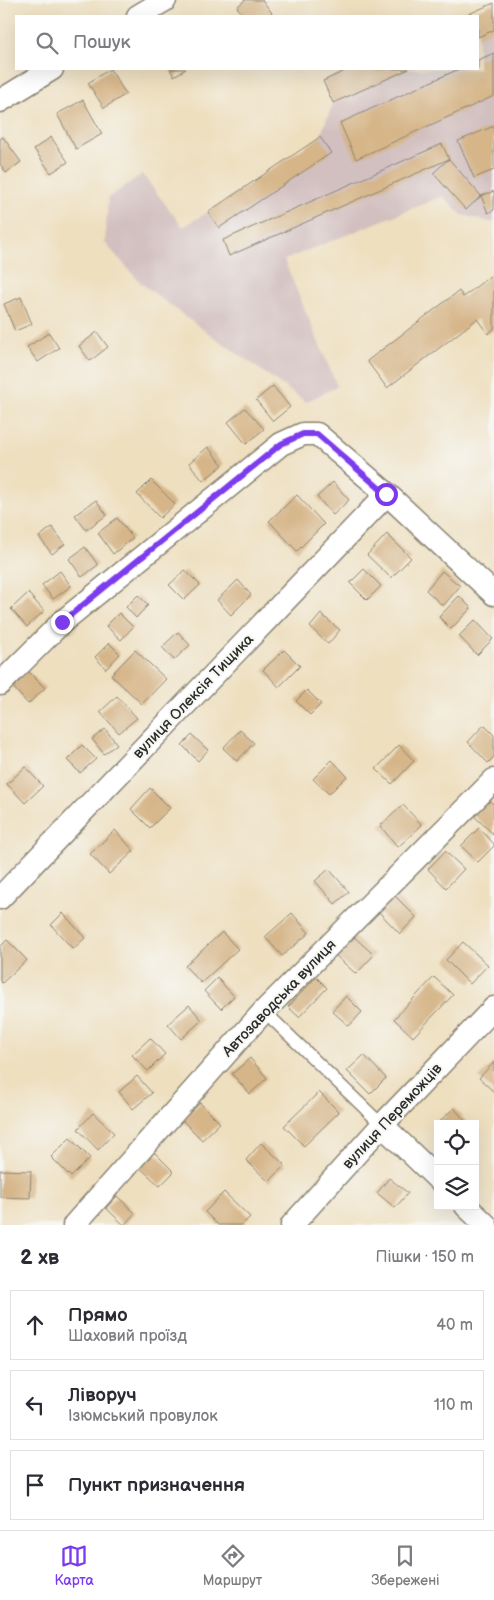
<!DOCTYPE html>
<html lang="uk">
<meta charset="utf-8">
<style>
body{margin:0;font-family:"Balsamiq Sans",sans-serif;background:#f2f2f3;color:#2b2b33}
.controls{position:absolute;right:15px;bottom:15px;display:grid;overflow:hidden;border-radius:0px;box-shadow:0 5px 20px #0002}
.controls button{width:45px;height:45px;display:grid;place-items:center;padding:0;border:0;border-bottom:1px solid #e1e1e2;background:#fff;color:#2b2b33;font:25px sans-serif}
.stop{position:absolute;width:15px;height:15px;margin:-11px;border:4px solid #7c3aed;border-radius:50%;background:#fff}
.stop.end{background:#7c3aed;border-color:#fff;box-shadow:0 1px 5px #0008}
.list{margin:0;padding:0;list-style:none}
h2{display:flex;justify-content:space-between;align-items:center;height:65px;margin:0;padding:0 20px;font-size:21px}
h2 small{font-size:16px;font-weight:400;color:#7c7c81}
.list li{display:grid;grid-template-columns:32px 1fr auto;gap:15px;align-items:center;box-sizing:border-box;height:70px;margin:0 10px 10px;padding:0 10px;border:1px solid #e1e1e2;border-radius:0px}
.list b{display:block;font-size:19px;white-space:nowrap}
.list p{margin:0;font-size:16px;white-space:nowrap;color:#7c7c81}
.list em{font-size:16px;font-style:normal;color:#7c7c81}
.icon{flex:none;width:28px;height:28px;fill:none;stroke:currentColor;stroke-width:2;stroke-linecap:round;stroke-linejoin:round}
.map{position:relative;flex:none;width:494px;height:1225px;overflow:hidden}
.search{position:absolute;background:#fff;box-shadow:0 5px 20px #0002;left:15px;right:15px;top:15px;height:55px;display:flex;align-items:center;gap:12px;box-sizing:border-box;padding:0 18px;border-radius:0px;color:#7c7c81;font-size:19px}
.sheet{height:305px;background:#fff}
nav{display:flex;justify-content:space-around;align-items:center;box-sizing:border-box;height:70px;border-top:1px solid #e1e1e2;background:#fff;font-size:14px;color:#7c7c81}
nav a{display:grid;justify-items:center;gap:2px}
nav .on{color:#7c3aed}
.map>svg:first-child{display:block}
</style>
<div class="map">
<svg width="494" height="1225" viewBox="0 0 494 1225">
<rect width="100%" height="100%" fill="#f6f6f2"/>
<filter id="ink" filterUnits="userSpaceOnUse"><feTurbulence type="fractalNoise" baseFrequency=".02" numOctaves="2"/><feDisplacementMap in="SourceGraphic" scale="10" xChannelSelector="R" yChannelSelector="G"/><feConvolveMatrix kernelMatrix="1 2 1 2 8 2 1 2 1" color-interpolation-filters="sRGB"/></filter>
<filter id="wash" filterUnits="userSpaceOnUse"><feTurbulence type="fractalNoise" baseFrequency=".0096" numOctaves="4" result="noise"/><feDisplacementMap in="SourceGraphic" scale="20" xChannelSelector="R" yChannelSelector="G"/><feGaussianBlur stdDeviation="1.12" result="paint"/><feColorMatrix in="noise" values="0 0 0 0 0 0 0 0 0 0 0 0 0 0 0 0 0 1.4 0 .05"/><feComposite in="paint" operator="in"/></filter>
<g filter="url(#wash)">
<rect width="100%" height="100%" fill="#eedfbf"/>
<path fill="#d2bfbf" d="M494 3V223L462 215 443 196 284 260 337 386 306 402 187 318 141 283 105 243 108 198 142 174 183 227 208 212 320 137 333 103 323 81 349 69H478V16H464Z"/>
<g id="blocks">
<g fill="#d6b588">
<path d="M245 0H262L272 13 268 16H244L237 7Z"/>
<path d="M494 3V30L478 37V16H464Z"/>
<path d="M494 53V96L356 159 340 123 459 69H478V60Z"/>
<path d="M110 69 126 94 104 108 88 83Z"/>
<path d="M170 69H186L174 76Z"/>
<path d="M349 69H409L333 103 323 81Z"/>
<path d="M83 100 102 134 76 149 57 114Z"/>
<path d="M494 126V170L474 178 458 141Z"/>
<path d="M3 137 21 162 6 173 0 164V139Z"/>
<path d="M51 137 68 162 51 173 34 149Z"/>
<path d="M320 137 331 153 219 228 208 212Z"/>
<path d="M442 144 449 159 229 256 223 240Z"/>
<path d="M449 159 481 196 466 210 433 173Z"/>
<path d="M494 191V210L488 213 481 196Z"/>
<path d="M494 273V329L488 334 477 319 387 388 367 361 459 291 463 297Z"/>
<path d="M21 297 32 324 15 331 4 304Z"/>
<path d="M97 332 108 347 90 361 79 346Z"/>
<path d="M49 333 59 348 38 362 27 347Z"/>
<path d="M273 386 290 407 273 421 256 400Z"/>
<path d="M245 408 264 429 246 444 228 422Z"/>
<path d="M208 447 223 465 203 481 189 463Z"/>
<path d="M151 480 175 504 160 518 137 494Z"/>
<path d="M333 482 349 500 333 515 317 497Z"/>
<path d="M297 495 324 524 297 551 269 521Z"/>
<path d="M96 500 107 515 86 530 75 515Z"/>
<path d="M117 518 133 538 113 554 98 533Z"/>
<path d="M52 527 65 544 52 554 39 537Z"/>
<path d="M387 534 411 558 391 578 367 555Z"/>
<path d="M85 547 98 565 82 577 69 559Z"/>
<path d="M364 569 381 586 367 600 350 583Z"/>
<path d="M185 570 200 585 184 600 169 585Z"/>
<path d="M60 571 71 586 53 599 42 585Z"/>
<path d="M442 571 460 586 443 606 426 590Z"/>
<path d="M238 580 251 595 231 615 217 600Z"/>
<path d="M28 593 44 611 27 627 11 609Z"/>
<path d="M138 595 148 605 136 618 126 607Z"/>
<path d="M459 596 471 608 451 629 439 617Z"/>
<path d="M119 613 133 627 121 640 106 626Z"/>
<path d="M321 614 340 630 328 644 310 627Z"/>
<path d="M475 620 493 639 477 655 459 636Z"/>
<path d="M178 632 190 645 174 660 162 647Z"/>
<path d="M109 643 120 654 106 669 95 657Z"/>
<path d="M135 650 166 679 142 704 111 675Z"/>
<path d="M284 650 300 666 279 687 263 670Z"/>
<path d="M28 671 45 688 28 704 12 686Z"/>
<path d="M307 690 321 704 310 715 296 701Z"/>
<path d="M117 696 137 718 119 733 100 712Z"/>
<path d="M484 725 494 735V757L488 763 468 742Z"/>
<path d="M105 729 117 744 104 754 92 739Z"/>
<path d="M240 730 254 743 237 761 223 748Z"/>
<path d="M192 735 208 750 198 761 182 745Z"/>
<path d="M82 745 96 759 80 773 67 760Z"/>
<path d="M399 745 414 761 392 784 376 769Z"/>
<path d="M332 760 347 776 329 794 313 779Z"/>
<path d="M25 767 43 786 25 803 7 784Z"/>
<path d="M150 788 170 808 150 828 131 809Z"/>
<path d="M488 799 494 805 493 834 473 815Z"/>
<path d="M403 805 422 825 398 847 380 826Z"/>
<path d="M479 828 494 844V846L478 862 461 846Z"/>
<path d="M115 830 134 851 109 874 90 854Z"/>
<path d="M445 851 464 869 446 888 428 869Z"/>
<path d="M329 869 349 892 335 904 315 881Z"/>
<path d="M392 893 416 917 400 934 376 909Z"/>
<path d="M63 913 85 938 73 949 51 925Z"/>
<path d="M292 913 309 933 282 956 265 937Z"/>
<path d="M222 932 238 949 201 983 185 966Z"/>
<path d="M352 935 374 955 356 974 334 954Z"/>
<path d="M7 940 27 960 2 983 0 981V947Z"/>
<path d="M463 942 488 965 470 984 446 960Z"/>
<path d="M316 977 327 988 299 1017 288 1007Z"/>
<path d="M434 977 453 995 413 1037 394 1019Z"/>
<path d="M217 978 234 996 221 1009 204 991Z"/>
<path d="M346 996 362 1012 349 1026 332 1011Z"/>
<path d="M189 1005 202 1020 181 1039 168 1024Z"/>
<path d="M150 1038 165 1054 148 1071 132 1055Z"/>
<path d="M364 1055 386 1078 370 1094 347 1071Z"/>
<path d="M250 1058 267 1078 250 1094 232 1074Z"/>
<path d="M494 1062V1092L479 1078Z"/>
<path d="M137 1076 152 1093 133 1109 119 1092Z"/>
<path d="M319 1092 339 1112 304 1146 284 1126Z"/>
<path d="M200 1103 220 1123 202 1140 182 1120Z"/>
<path d="M454 1108 468 1124H438V1128L435 1126Z"/>
<path d="M93 1113 114 1133 98 1150 78 1129Z"/>
<path d="M70 1138 90 1158 71 1177 51 1157Z"/>
<path d="M261 1143 285 1165 269 1182 246 1160Z"/>
<path d="M151 1149 174 1172 160 1186 136 1164Z"/>
<path d="M0 1170 31 1171 30 1198 0 1197Z"/>
<path d="M389 1178 408 1193 395 1208 377 1193Z"/>
<path d="M224 1192 250 1217 242 1225H218L205 1212Z"/>
<path d="M117 1196 135 1213 124 1225 106 1208Z"/>
</g>
</g>
</g>
<g filter="url(#ink)">
<use href="#blocks" fill-opacity="0" stroke="#8c8575" stroke-width="1"/>
<g fill="none" stroke-linecap="round" stroke-linejoin="round">
<defs>
<path id="service" d="M264 1011 382 1125"/>
<g id="minor">
<path d="M138 16 165 0"/>
<path d="M0 101 52 69"/>
<path d="M0 684 62 622 281 444 303 434H317L387 494 494 594"/>
<path d="M0 898 387 494"/>
<path d="M382 1125 438 1179"/>
<path d="M466 1206 486 1225"/>
<path d="M74 1225 264 1011 494 780"/>
<path d="M292 1225 382 1125 494 1008"/>
</g>
</defs>
<use href="#service" stroke="#8c8575" stroke-width="14"/>
<use href="#minor" stroke="#8c8575" stroke-width="25"/>
<use href="#service" stroke="#fff" stroke-width="11"/>
<use href="#minor" stroke="#fff" stroke-width="22"/>
</g>
</g>
<g fill="none" stroke-linecap="round" stroke-linejoin="round" filter="url(#ink)">
<path stroke="#7c3aed" stroke-width="6" d="M62 622 281 444 303 434H317L386 494"/>
</g>
<g text-anchor="middle" stroke-width="4" stroke-linejoin="round" paint-order="stroke">
<g font-size="15" fill="#2b2b2b" stroke="#f6f6f2">
<text transform="translate(193 696) rotate(-46)" y="5">вулиця Олексія Тищика</text>
<text transform="translate(279 998) rotate(-46)" y="5">Автозаводська вулиця</text>
<text transform="translate(392 1116) rotate(-47)" y="5">вулиця Переможців</text>
</g>
</g>
</svg>
<div class="controls">
<button><svg class="icon" aria-label="locate" viewBox="0 0 24 24"><circle cx="12" cy="12" r="6"/><path d="M12 2v4M12 18v4M2 12h4M18 12h4"/></svg></button>
<button><svg class="icon" aria-label="layers" viewBox="0 0 24 24"><path d="M12 4l9 5-9 5-9-5zM3 14l9 5 9-5"/></svg></button>
</div>
<div class="stop" style="left:386px;top:494px"></div>
<div class="stop end" style="left:62px;top:622px"></div>
<div class="search"><svg class="icon" aria-label="search" viewBox="0 0 24 24"><circle cx="10" cy="10" r="6"/><path d="M15 15l6 6"/></svg>Пошук</div>
</div>
<section class="sheet">
<h2>2 хв<small>Пішки · 150 m</small></h2>
<ul class="list">
<li><svg class="icon" aria-label="ahead" viewBox="0 0 24 24"><path d="M12 20V5M6 11l6-6 6 6"/></svg><div><b>Прямо</b><p>Шаховий проїзд</p></div><em>40 m</em></li>
<li><svg class="icon" aria-label="left" viewBox="0 0 24 24"><path d="M17 20v-9H6M10 6l-5 5 5 5"/></svg><div><b>Ліворуч</b><p>Ізюмський провулок</p></div><em>110 m</em></li>
<li><svg class="icon" aria-label="arrive" viewBox="0 0 24 24"><path d="M6 21V4h12l-3 4 3 4H6"/></svg><div><b>Пункт призначення</b></div></li>
</ul>
</section>
<nav>
<a class="on"><svg class="icon" aria-label="map" viewBox="0 0 24 24"><path d="M3 6l6-2 6 2 6-2v14l-6 2-6-2-6 2zM9 4v14M15 6v14"/></svg>Карта</a>
<a><svg class="icon" aria-label="directions" viewBox="0 0 24 24"><path d="M12 3l9 9-9 9-9-9zM9 14v-3h6M13 9l2 2-2 2"/></svg>Маршрут</a>
<a><svg class="icon" aria-label="saved" viewBox="0 0 24 24"><path d="M7 4h10v16l-5-4-5 4z"/></svg>Збережені</a>
</nav>
